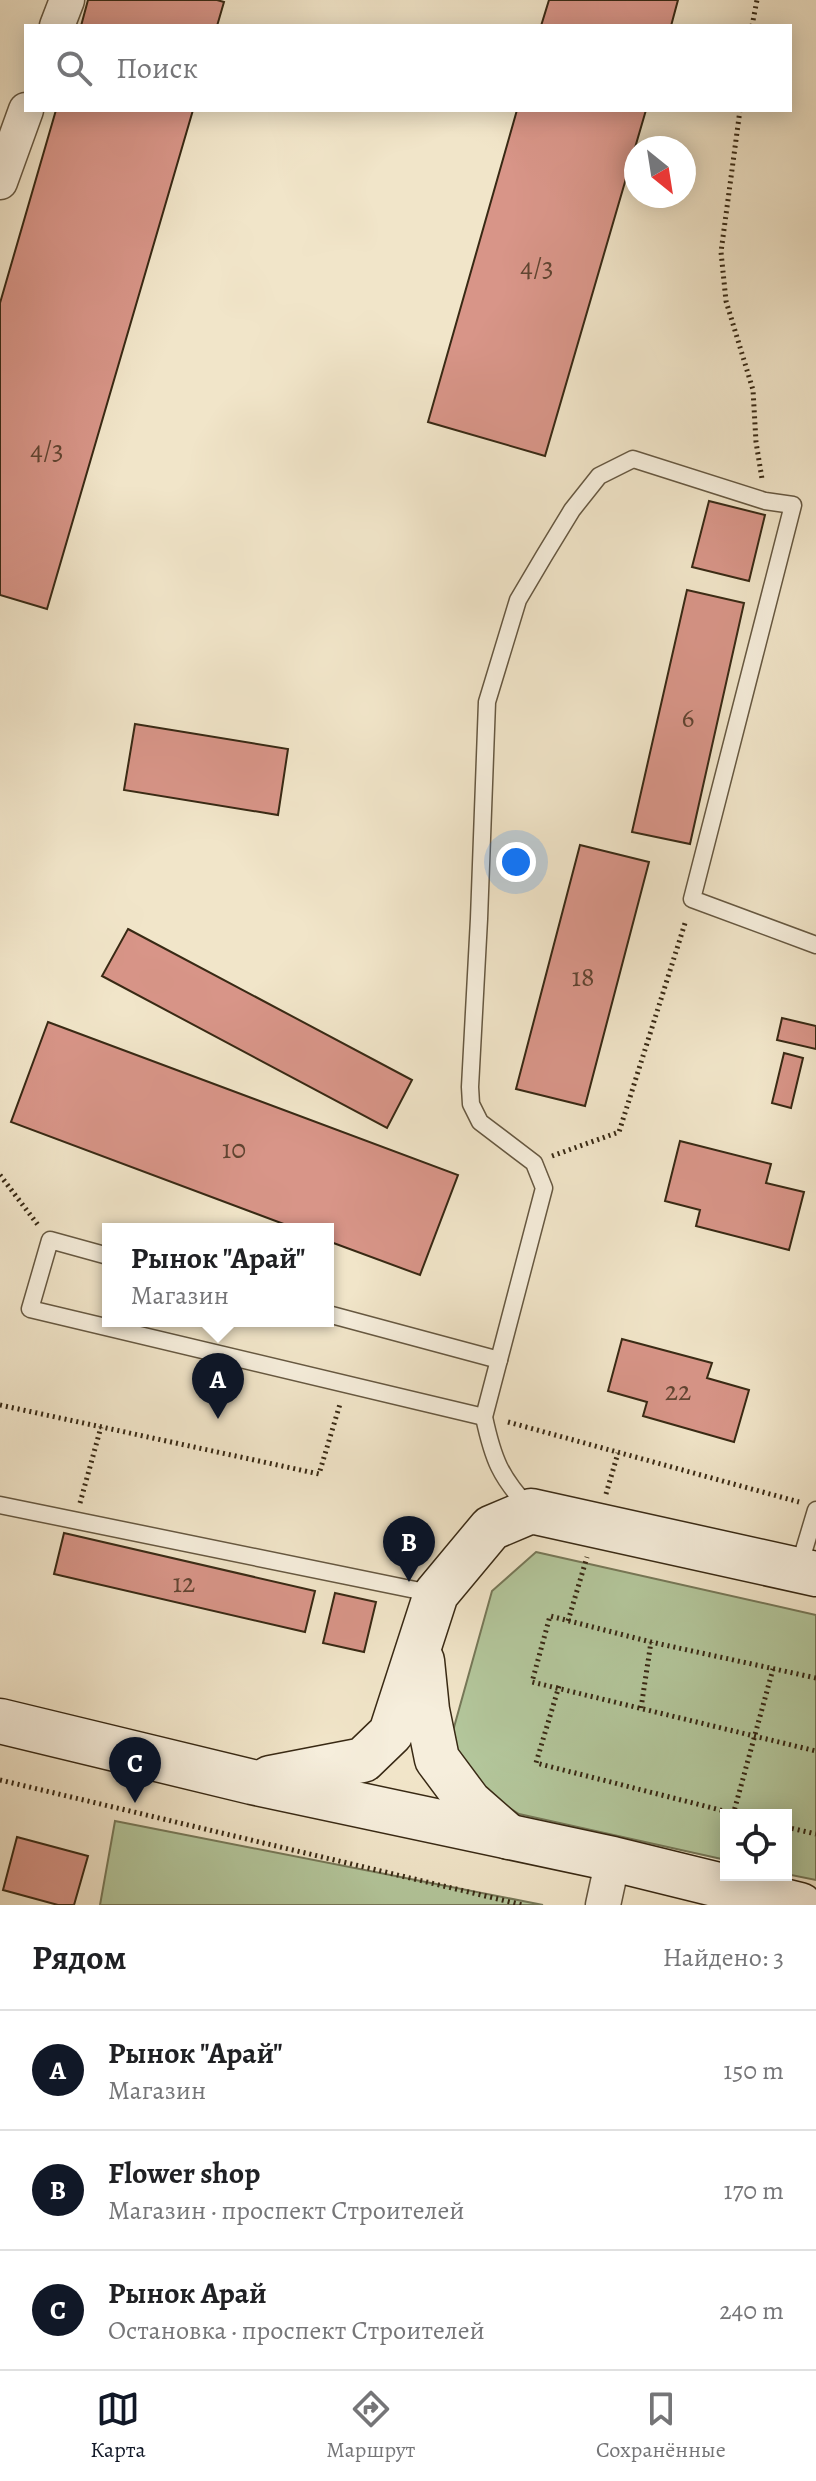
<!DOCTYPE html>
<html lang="ru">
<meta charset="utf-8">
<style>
body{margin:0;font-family:Alegreya,serif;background:#f6f6f6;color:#202124}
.controls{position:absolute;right:24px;bottom:24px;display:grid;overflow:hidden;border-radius:0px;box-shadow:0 4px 20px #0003}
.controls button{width:72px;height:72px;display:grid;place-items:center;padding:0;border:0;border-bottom:2px solid #e0e0e0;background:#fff;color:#202124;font:40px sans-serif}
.compass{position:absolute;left:624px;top:136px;width:72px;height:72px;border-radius:50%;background:#fff;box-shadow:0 4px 20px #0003;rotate:150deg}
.you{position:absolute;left:516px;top:862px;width:28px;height:28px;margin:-20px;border:6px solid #fff;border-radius:50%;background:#1a73e8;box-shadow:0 0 0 12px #1a73e833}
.badge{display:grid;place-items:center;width:52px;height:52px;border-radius:50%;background:#111827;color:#fff;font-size:26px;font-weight:700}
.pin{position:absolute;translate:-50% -66px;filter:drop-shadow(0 2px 4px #0008)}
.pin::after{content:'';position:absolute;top:42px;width:28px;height:24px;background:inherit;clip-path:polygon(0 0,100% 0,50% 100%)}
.popup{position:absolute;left:102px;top:1223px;width:232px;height:104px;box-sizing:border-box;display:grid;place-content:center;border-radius:0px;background:#fff;filter:drop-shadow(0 2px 6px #0005);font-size:26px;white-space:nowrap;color:#757577}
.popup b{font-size:30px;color:#202124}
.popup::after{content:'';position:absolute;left:50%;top:100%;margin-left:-16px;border:16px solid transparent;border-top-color:#fff}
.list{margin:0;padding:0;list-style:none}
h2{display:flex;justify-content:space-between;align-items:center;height:104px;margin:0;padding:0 32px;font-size:34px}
h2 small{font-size:26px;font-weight:400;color:#757577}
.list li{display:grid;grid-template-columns:52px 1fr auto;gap:24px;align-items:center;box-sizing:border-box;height:120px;padding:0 32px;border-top:2px solid #e0e0e0}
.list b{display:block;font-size:30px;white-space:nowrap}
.list p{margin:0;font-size:26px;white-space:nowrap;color:#757577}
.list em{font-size:26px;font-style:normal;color:#757577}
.icon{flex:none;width:44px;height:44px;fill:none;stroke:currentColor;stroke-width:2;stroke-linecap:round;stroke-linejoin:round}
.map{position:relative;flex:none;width:816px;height:1905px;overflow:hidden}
.search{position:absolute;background:#fff;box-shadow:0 4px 20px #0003;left:24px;right:24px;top:24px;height:88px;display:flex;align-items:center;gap:20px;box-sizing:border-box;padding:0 28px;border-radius:0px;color:#757577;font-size:30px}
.sheet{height:464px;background:#fff}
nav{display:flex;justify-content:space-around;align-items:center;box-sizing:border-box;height:112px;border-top:2px solid #e0e0e0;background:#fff;font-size:22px;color:#757577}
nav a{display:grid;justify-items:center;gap:4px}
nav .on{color:#111827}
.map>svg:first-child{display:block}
</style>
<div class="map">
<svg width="816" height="1905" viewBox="0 0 816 1905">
<rect width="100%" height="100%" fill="#f1e5c9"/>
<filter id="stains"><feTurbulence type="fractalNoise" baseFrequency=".0025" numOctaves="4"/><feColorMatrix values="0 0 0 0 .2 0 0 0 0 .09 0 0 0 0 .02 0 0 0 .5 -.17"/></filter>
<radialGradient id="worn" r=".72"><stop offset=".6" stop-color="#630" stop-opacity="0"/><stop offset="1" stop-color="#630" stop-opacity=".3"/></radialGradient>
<g fill="#b3c69b" stroke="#767858" stroke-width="2">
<path d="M536 1552 816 1615V1880L786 1874V1815H726V1860L519 1814 471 1784 451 1738 492 1591Z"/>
<path d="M115 1821 543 1905H100Z"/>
</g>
<g fill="#d89588" stroke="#382914" stroke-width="2">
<path d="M88 0H217L224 2 217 26H81Z"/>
<path d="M549 0H678L671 26H541Z"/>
<path d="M56 110H193L47 609 0 595V303Z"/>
<path d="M517 110H646L545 456 428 422Z"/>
<path d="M709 501 765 515 749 581 692 567Z"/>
<path d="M687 590 744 603 690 844 632 832Z"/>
<path d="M135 724 288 749 278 815 124 790Z"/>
<path d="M580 845 649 862 585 1106 516 1089Z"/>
<path d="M128 929 412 1080 387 1128 102 976Z"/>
<path d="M782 1018 816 1026V1049L777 1040Z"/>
<path d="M48 1022 458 1175 420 1275 328 1241V1229H297L11 1122Z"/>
<path d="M784 1053 803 1058 791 1108 772 1103Z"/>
<path d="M680 1141 771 1164 766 1183 804 1192 789 1250 696 1226 700 1210 665 1201Z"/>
<path d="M622 1339 712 1363 707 1378 749 1390 734 1442 643 1416 647 1402 608 1391Z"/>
<path d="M64 1533 315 1591 305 1632 54 1574Z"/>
<path d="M335 1593 376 1602 364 1652 323 1643Z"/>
<path d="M17 1837 88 1856 74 1905H58L3 1890Z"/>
</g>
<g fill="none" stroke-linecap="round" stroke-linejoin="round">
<defs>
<g id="lane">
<path d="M108 1256 50 1240 30 1309 484 1417"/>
<path d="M328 1314 499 1360"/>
<path d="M0 1505 435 1594"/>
<path d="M530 1509C500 1477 493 1459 484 1417L544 1188 534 1163 480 1122 471 1104 470 1087 479 919 487 702 518 600 544 556 572 510 599 476 633 459 765 501 793 505 692 899 816 945"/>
<path d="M798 1570 816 1510"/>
</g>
<g id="street">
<path d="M57 26 67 0"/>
<path d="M0 182 26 110"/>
<path d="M603 1905 613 1859"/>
</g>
<g id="secondary">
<path d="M422 1661 427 1710 437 1759 469 1802 509 1837"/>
<path d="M0 1721 252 1782 613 1859 800 1905"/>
<path d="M270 1778 363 1760 391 1733 436 1594 491 1528 531 1511 816 1574"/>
</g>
</defs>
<use href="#lane" stroke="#665841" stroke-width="19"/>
<use href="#street" stroke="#665841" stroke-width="37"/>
<use href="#secondary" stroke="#382914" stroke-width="47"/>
<g stroke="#382914" stroke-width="5" stroke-dasharray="2 4" stroke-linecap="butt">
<path d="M752 26 757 0"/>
<path d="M740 110 721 252 726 301 753 390 756 442 762 479"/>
<path d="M552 1156 619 1132 686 920"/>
<path d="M0 1175 38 1225"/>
<path d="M0 1405 319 1474 340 1404"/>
<path d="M508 1422 799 1502"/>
<path d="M606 1494 618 1453"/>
<path d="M80 1503 101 1427"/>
<path d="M568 1621 587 1557"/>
<path d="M816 1678 651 1642 550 1616 532 1682 816 1751"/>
<path d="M559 1686 536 1763 740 1815"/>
<path d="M641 1708 651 1642"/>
<path d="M0 1780 523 1905"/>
<path d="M733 1815 773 1669"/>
<path d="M786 1827 816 1834"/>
</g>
<use href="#lane" stroke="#f6eedc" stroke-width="16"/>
<use href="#street" stroke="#f6eedc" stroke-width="34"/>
<use href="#secondary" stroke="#f6eedc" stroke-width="44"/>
</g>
<g text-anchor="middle" stroke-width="6" stroke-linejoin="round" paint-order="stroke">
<g font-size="28" fill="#604431">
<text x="537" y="276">4/3</text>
<text x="47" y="459">4/3</text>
<text x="688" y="727">6</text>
<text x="583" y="986">18</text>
<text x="234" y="1158">10</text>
<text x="678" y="1400">22</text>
<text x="184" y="1592">12</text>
</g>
</g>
<rect width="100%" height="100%" filter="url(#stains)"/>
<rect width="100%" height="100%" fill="url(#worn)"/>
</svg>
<div class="controls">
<button><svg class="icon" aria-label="locate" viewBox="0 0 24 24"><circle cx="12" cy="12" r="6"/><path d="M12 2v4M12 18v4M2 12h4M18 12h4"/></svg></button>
</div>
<svg class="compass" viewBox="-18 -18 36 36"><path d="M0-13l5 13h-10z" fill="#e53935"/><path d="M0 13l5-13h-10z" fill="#757577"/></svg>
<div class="you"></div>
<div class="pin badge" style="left:218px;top:1419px">A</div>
<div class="popup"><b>Рынок &quot;Арай&quot;</b>Магазин</div>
<div class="pin badge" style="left:409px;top:1582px">B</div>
<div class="pin badge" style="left:135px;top:1803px">C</div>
<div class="search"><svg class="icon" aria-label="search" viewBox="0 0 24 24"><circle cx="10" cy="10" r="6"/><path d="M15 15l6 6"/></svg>Поиск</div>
</div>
<section class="sheet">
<h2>Рядом<small>Найдено: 3</small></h2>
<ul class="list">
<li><span class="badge">A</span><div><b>Рынок &quot;Арай&quot;</b><p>Магазин</p></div><em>150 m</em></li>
<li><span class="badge">B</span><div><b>Flower shop</b><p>Магазин · проспект Строителей</p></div><em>170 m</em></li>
<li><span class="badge">C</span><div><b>Рынок Арай</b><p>Остановка · проспект Строителей</p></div><em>240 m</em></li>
</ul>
</section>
<nav>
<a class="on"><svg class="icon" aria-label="map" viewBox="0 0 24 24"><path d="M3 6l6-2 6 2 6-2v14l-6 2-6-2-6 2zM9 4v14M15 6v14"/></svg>Карта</a>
<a><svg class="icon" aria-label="directions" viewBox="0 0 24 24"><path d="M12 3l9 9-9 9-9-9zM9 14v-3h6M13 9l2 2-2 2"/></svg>Маршрут</a>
<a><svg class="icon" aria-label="saved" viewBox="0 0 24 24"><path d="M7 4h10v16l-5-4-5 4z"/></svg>Сохранённые</a>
</nav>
